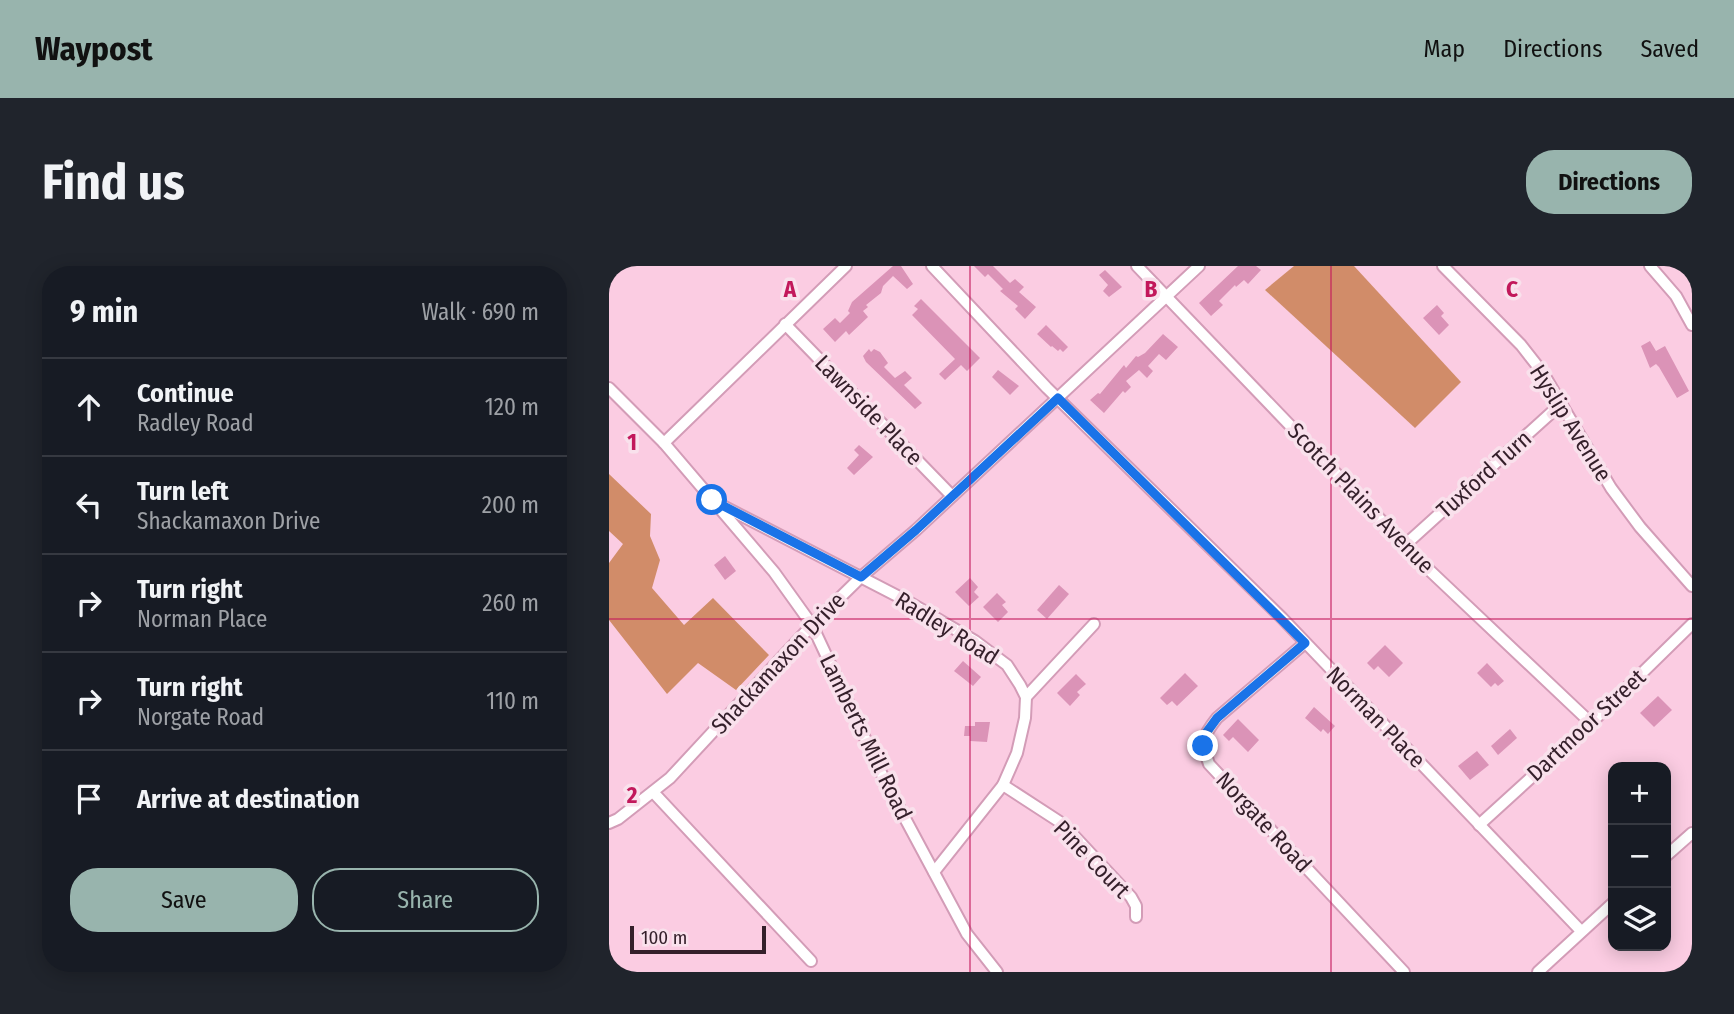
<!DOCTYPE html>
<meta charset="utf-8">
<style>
body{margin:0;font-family:"Fira Sans Condensed",sans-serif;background:#20242c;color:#f1f3f6}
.controls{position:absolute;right:21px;bottom:21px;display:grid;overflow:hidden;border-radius:14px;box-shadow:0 4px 18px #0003}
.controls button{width:63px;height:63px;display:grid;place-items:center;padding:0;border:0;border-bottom:2px solid #363941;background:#171b24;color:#f1f3f6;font:35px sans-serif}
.scale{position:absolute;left:21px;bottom:18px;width:136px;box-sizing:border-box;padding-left:7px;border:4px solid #341f2a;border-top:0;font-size:19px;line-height:24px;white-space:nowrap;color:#341f2a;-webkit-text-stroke:5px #f9e1ec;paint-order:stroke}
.stop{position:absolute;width:21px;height:21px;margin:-16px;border:5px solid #1a73e8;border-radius:50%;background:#fff}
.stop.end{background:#1a73e8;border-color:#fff;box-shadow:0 2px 7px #0008}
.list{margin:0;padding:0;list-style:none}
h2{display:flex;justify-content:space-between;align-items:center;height:91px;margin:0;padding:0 28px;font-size:30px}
h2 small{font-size:23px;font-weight:400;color:#9ea1a6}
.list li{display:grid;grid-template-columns:46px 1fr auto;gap:21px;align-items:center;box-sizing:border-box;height:98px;padding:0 28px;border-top:2px solid #363941}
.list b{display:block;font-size:26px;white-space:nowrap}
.list p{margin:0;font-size:23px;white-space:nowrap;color:#9ea1a6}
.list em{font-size:23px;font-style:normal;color:#9ea1a6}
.actions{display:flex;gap:14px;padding:21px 28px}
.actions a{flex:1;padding:16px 0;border:2px solid #98b4ad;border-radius:28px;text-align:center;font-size:24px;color:#98b4ad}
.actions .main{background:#98b4ad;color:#111}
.icon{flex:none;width:38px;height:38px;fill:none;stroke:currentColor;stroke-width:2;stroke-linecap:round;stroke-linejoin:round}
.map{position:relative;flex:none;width:1083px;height:706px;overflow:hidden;border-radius:28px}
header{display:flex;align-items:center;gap:42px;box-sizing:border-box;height:98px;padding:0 35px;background:#98b4ad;color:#111}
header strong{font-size:33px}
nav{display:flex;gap:38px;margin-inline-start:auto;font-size:24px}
.intro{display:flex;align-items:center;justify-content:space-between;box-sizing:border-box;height:168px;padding:0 42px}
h1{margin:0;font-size:49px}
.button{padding:18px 32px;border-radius:28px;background:#98b4ad;color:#111;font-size:24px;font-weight:700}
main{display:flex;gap:42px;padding:0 42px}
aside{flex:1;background:#171b24;border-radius:28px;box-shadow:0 4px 18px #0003}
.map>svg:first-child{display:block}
</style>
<header>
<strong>Waypost</strong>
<nav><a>Map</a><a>Directions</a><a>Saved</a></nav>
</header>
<div class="intro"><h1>Find us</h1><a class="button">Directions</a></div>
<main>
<aside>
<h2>9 min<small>Walk · 690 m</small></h2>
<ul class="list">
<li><svg class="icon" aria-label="ahead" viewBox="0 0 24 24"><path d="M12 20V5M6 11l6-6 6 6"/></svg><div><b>Continue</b><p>Radley Road</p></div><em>120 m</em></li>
<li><svg class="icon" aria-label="left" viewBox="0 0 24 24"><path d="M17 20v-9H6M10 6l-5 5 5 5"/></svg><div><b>Turn left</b><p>Shackamaxon Drive</p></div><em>200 m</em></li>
<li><svg class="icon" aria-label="right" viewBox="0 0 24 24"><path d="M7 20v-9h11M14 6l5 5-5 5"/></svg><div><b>Turn right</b><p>Norman Place</p></div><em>260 m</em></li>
<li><svg class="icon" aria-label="right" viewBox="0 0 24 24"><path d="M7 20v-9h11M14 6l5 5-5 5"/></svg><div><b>Turn right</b><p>Norgate Road</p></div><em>110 m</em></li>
<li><svg class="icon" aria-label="arrive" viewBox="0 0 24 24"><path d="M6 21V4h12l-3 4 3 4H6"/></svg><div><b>Arrive at destination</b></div></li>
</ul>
<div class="actions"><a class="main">Save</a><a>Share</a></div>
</aside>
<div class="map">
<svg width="1083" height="706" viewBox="0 0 1083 706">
<rect width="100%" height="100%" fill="#fbcce2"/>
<g fill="#d18c69">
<path d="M685 0H745L852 116 806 162 656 24Z"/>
<path d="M0 208 42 248 41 270 51 294 43 322 75 359 104 332 160 389 127 424 89 397 58 428 0 354V297L14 278 0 265Z"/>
</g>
<g fill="#db93b7">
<path d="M284 0H292L304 18 298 23 284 10 274 20 272 27 257 39 259 41 254 45 259 51 240 69 237 65 226 76 214 63 226 52 231 57 241 47 239 45 243 36Z"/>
<path d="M365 0H384L401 17 406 13 415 21 410 26 427 41 416 53 406 43 409 40 391 25 394 23 379 8 376 11Z"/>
<path d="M629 0H647L652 4 639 18 635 14 627 21 626 19 610 35 614 39 602 50 590 37Z"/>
<path d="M496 4 513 21 500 31 494 25 499 19 490 9Z"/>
<path d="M312 33 371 92 358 105 352 99 336 114 330 108 346 93 303 49 309 43 305 40Z"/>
<path d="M828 39 835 47 832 50 840 59 830 69 814 52Z"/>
<path d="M437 59 459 81 454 86 451 83 449 85 443 80 442 81 428 68Z"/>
<path d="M554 68 569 81 557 94 550 88 539 100 544 105 538 112 530 104 517 115 522 121 516 127 514 125 495 147 481 134 489 127 491 128 515 99 517 102 527 90 529 91 536 87Z"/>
<path d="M1041 75 1047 85 1056 80 1080 125 1068 132 1050 101 1047 98 1041 102 1032 80Z"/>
<path d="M260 83 262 86 265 83 271 86 279 97 275 101 286 112 296 105 303 112 295 119 313 137 306 143 257 96 254 90Z"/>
<path d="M389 104 410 120 401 129 383 111Z"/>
<path d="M250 179 264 191 245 209 238 202 250 189 245 184Z"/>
<path d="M116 290 127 305 116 314 105 299Z"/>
<path d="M361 312 369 321 365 326 370 331 360 340 346 326Z"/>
<path d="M450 319 460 328 438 353 428 344Z"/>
<path d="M388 327 397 336 393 339 399 346 389 356 374 341Z"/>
<path d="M776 379 794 397 780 411 769 400 765 404 758 397Z"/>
<path d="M354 395 372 411 364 420 345 405Z"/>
<path d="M878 397 895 415 889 420 886 417 882 421 868 407Z"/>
<path d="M576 407 589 420 568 440 563 435 558 439 551 432Z"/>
<path d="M467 408 477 418 468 426 471 429 461 440 448 427Z"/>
<path d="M1049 430 1063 444 1045 461 1031 447Z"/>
<path d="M705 441 726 460 719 468 714 463 712 466 696 452Z"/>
<path d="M629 453 650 474 639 486 624 471 620 475 614 469Z"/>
<path d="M366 456H381L378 476 361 475V470H355L356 460H366Z"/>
<path d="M901 463 908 472 889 489 882 480Z"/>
<path d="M868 485 880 499 861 514 849 500Z"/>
</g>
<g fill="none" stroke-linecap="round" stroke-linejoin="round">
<defs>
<g id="minor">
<path d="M323 0 438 122 673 352 972 665"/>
<path d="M528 0 817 301 982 457"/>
<path d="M834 0 912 79 934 107 1002 222 1031 261 1083 320"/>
<path d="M1041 0 1067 30 1083 59"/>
<path d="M176 58 343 230"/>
<path d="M0 122 55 177 165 306 203 359 276 515 358 668 388 706"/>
<path d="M55 177 237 0"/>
<path d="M108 237 298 335 366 375 398 399 411 419 417 431 416 452 408 487 394 519 325 606"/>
<path d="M796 279 953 137"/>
<path d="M696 377 608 452C593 471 592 475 600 498L795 706"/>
<path d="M417 431 485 358"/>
<path d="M394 519 454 558 522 631 527 640V651"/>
<path d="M44 526 202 695"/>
<path d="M0 557 9 553 61 512 203 359 252 311 307 264 590 0"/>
<path d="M870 559 982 457 1083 358"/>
<path d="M1057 590 1083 567"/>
<path d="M929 706 1004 637"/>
</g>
</defs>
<use href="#minor" stroke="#d39cb7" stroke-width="14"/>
<use href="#minor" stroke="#fff" stroke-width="10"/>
</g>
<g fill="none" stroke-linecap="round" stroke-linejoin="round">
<path stroke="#1a73e8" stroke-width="9" d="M103 234 252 311 307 264 449 132 696 377 608 452 597 467 594 480"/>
</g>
<path fill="none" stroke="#c2185b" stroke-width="2" stroke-opacity="0.55" d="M361 0V706M722 0V706M0 353H1083"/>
<g text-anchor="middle" stroke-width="7" stroke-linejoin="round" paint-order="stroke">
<g font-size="23" fill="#341f2a" stroke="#f9e1ec">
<text transform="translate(260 144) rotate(46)" y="8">Lawnside Place</text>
<text transform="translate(962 157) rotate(58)" y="8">Hyslip Avenue</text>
<text transform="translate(875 208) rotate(-42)" y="8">Tuxford Turn</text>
<text transform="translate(752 232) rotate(46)" y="8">Scotch Plains Avenue</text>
<text transform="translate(338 362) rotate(32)" y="8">Radley Road</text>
<text transform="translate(169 397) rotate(-47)" y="8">Shackamaxon Drive</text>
<text transform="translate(767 451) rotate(46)" y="8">Norman Place</text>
<text transform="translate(977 459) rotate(-43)" y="8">Dartmoor Street</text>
<text transform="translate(257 471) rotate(64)" y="8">Lamberts Mill Road</text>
<text transform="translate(655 556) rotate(47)" y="8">Norgate Road</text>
<text transform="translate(483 593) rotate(46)" y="8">Pine Court</text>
</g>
</g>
<g font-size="23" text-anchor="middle" font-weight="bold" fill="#c2185b" stroke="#f9e1ec" stroke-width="7" stroke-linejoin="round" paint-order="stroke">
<text x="181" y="31">A</text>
<text x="542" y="31">B</text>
<text x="903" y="31">C</text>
<text x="23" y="184">1</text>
<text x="23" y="537">2</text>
</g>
</svg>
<div class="controls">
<button>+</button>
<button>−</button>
<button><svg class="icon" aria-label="layers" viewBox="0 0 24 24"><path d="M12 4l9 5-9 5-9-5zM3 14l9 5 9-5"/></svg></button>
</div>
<div class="scale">100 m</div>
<div class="stop" style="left:103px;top:234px"></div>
<div class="stop end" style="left:594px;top:480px"></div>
</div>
</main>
